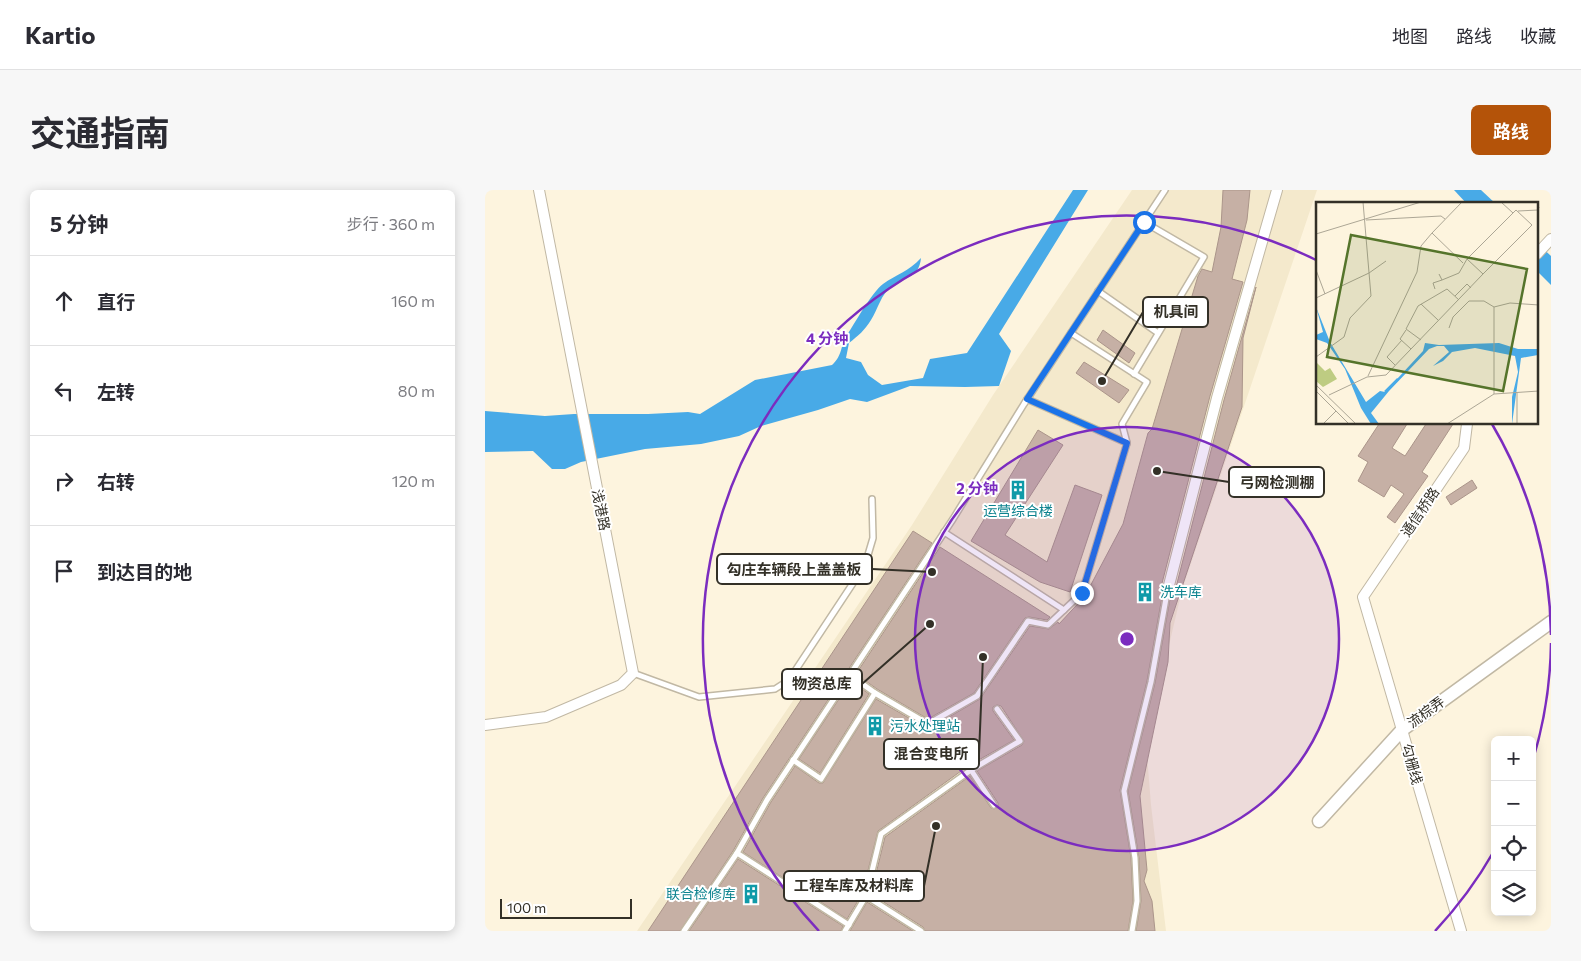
<!DOCTYPE html>
<html lang="zh">
<meta charset="utf-8">
<style>
body{margin:0;font-family:Commissioner,"Noto Sans SC",sans-serif;background:#f7f7f7;color:#2b2b33}
.controls{position:absolute;right:15px;bottom:15px;display:grid;overflow:hidden;border-radius:8px;box-shadow:0 2px 12px #0003}
.controls button{width:45px;height:45px;display:grid;place-items:center;padding:0;border:0;border-bottom:1px solid #e1e1e2;background:#fff;color:#2b2b33;font:25px sans-serif}
.scale{position:absolute;left:15px;bottom:12px;width:132px;box-sizing:border-box;padding-left:5px;border:2px solid #333027;border-top:0;font-size:14px;line-height:18px;white-space:nowrap;color:#333027;-webkit-text-stroke:4px #fff;paint-order:stroke}
.stop{position:absolute;width:15px;height:15px;margin:-11px;border:4px solid #1a73e8;border-radius:50%;background:#fff}
.stop.end{background:#1a73e8;border-color:#fff;box-shadow:0 1px 5px #0008}
.list{margin:0;padding:0;list-style:none}
h2{display:flex;justify-content:space-between;align-items:center;height:65px;margin:0;padding:0 20px;font-size:21px}
h2 small{font-size:16px;font-weight:400;color:#7c7c81}
.list li{display:grid;grid-template-columns:32px 1fr auto;gap:15px;align-items:center;box-sizing:border-box;height:90px;padding:0 20px;border-top:1px solid #e1e1e2}
.list b{display:block;font-size:19px;white-space:nowrap}
.list em{font-size:16px;font-style:normal;color:#7c7c81}
.icon{flex:none;width:28px;height:28px;fill:none;stroke:currentColor;stroke-width:2;stroke-linecap:round;stroke-linejoin:round}
.map{position:relative;flex:none;width:1066px;height:741px;overflow:hidden;border-radius:8px}
header{display:flex;align-items:center;gap:30px;box-sizing:border-box;height:70px;padding:0 25px;background:#fff;border-bottom:1px solid #e1e1e2}
header strong{font-size:24px}
nav{display:flex;gap:28px;margin-inline-start:auto;font-size:18px}
.intro{display:flex;align-items:center;justify-content:space-between;box-sizing:border-box;height:120px;padding:0 30px}
h1{margin:0;font-size:35px}
.button{padding:12px 22px;border-radius:8px;background:#b45309;color:#fff;font-size:18px;font-weight:700}
main{display:flex;gap:30px;padding:0 30px}
aside{flex:1;background:#fff;border-radius:8px;box-shadow:0 2px 12px #0003}
.map>svg:first-child{display:block}
</style>
<header>
<strong>Kartio</strong>
<nav><a>地图</a><a>路线</a><a>收藏</a></nav>
</header>
<div class="intro"><h1>交通指南</h1><a class="button">路线</a></div>
<main>
<aside>
<h2>5 分钟<small>步行 · 360 m</small></h2>
<ul class="list">
<li><svg class="icon" aria-label="ahead" viewBox="0 0 24 24"><path d="M12 20V5M6 11l6-6 6 6"/></svg><div><b>直行</b></div><em>160 m</em></li>
<li><svg class="icon" aria-label="left" viewBox="0 0 24 24"><path d="M17 20v-9H6M10 6l-5 5 5 5"/></svg><div><b>左转</b></div><em>80 m</em></li>
<li><svg class="icon" aria-label="right" viewBox="0 0 24 24"><path d="M7 20v-9h11M14 6l5 5-5 5"/></svg><div><b>右转</b></div><em>120 m</em></li>
<li><svg class="icon" aria-label="arrive" viewBox="0 0 24 24"><path d="M6 21V4h12l-3 4 3 4H6"/></svg><div><b>到达目的地</b></div></li>
</ul>
</aside>
<div class="map">
<svg width="1066" height="741" viewBox="0 0 1066 741">
<rect width="100%" height="100%" fill="#fdf4de"/>
<path fill="#f4e9cc" d="M647 0H832L697 400 661 553 666 615 681 741H152L427 335 508 205Z"/>
<g fill="#48aae7">
<path d="M588 0H603L514 144 526 161 514 196 480 197 425 196 382 212 365 209 333 220 276 236 254 246 216 254 160 259 96 272 80 279H67L48 261 0 262V221L60 226 89 224H163L203 222 215 224 270 190 347 175C358 165 355 156 362 145 370 133 387 102 398 94 412 84 423 82 436 68 434 89 419 86 407 96 396 104 393 119 386 130 380 140 373 146 364 153L361 168 376 172 383 185 397 195 438 188 445 169 482 163Z"/>
<path d="M969 0H996L1011 14H982Z"/>
<path d="M1052 53 1066 66V95L1052 81Z"/>
</g>
<g fill="#c6b0a5" stroke="#ab958a">
<path d="M738 0H765L762 30 747 89 758 92 725 206 675 401 677 407 662 491 635 600 646 668 648 711 643 741H440L438 737 386 704 400 647 485 586 506 618 509 619 513 617V613L492 581 537 555 539 551 516 516 512 515 508 517V521L529 550 483 576 393 641 377 704 362 729 258 662 286 612 310 576 334 593H338L391 509 441 538H445L495 509 545 436 564 439 573 432 574 434 600 406 638 334 663 243 667 239 713 86 717 79 727 82 736 37Z"/>
<path d="M771 97 758 148 757 217 685 433 683 472 655 606 662 680 659 691 667 711 670 741H651L656 711 654 668 643 601 670 493 685 409 689 405 739 210Z"/>
<path d="M618 140 650 163 644 173 612 150Z"/>
<path d="M599 172 644 200 634 213 591 183Z"/>
<path d="M894 234H922L907 258 920 266 941 234H968L937 282 943 286 910 333 902 327 919 304 906 295 899 307 873 291 883 272 873 266Z"/>
<path d="M553 240 578 255 520 345 562 372 590 295 617 305 585 402 555 392 486 351Z"/>
<path d="M987 290 992 298 966 315 961 307Z"/>
<path d="M428 341 447 353 278 608 248 661 195 741H163Z"/>
<path d="M455 357 565 427 562 430 544 427 540 428 489 503 443 529 392 499 371 484Z"/>
<path d="M366 491 384 504 335 583 314 569Z"/>
<path d="M253 669 358 736 356 741H204Z"/>
<path d="M382 712 428 741H365Z"/>
</g>
<g fill="none" stroke-linecap="round" stroke-linejoin="round">
<defs>
<g id="service">
<path d="M613 101 673 143"/>
<path d="M586 143 662 192 637 234 642 253"/>
<path d="M649 184 719 67 659 32"/>
<path d="M459 342 579 420"/>
<path d="M148 483 214 507 290 499 304 490 380 375 388 348 387 309"/>
<path d="M365 485 390 503 443 534 492 506 543 431 563 435 597 403 642 253 542 209"/>
<path d="M308 570 336 589 390 503"/>
<path d="M509 615 486 580 535 551 512 519"/>
<path d="M252 663 282 610 468 329 539 214 680 0"/>
<path d="M381 706 436 741"/>
<path d="M199 741 252 663 364 735"/>
<path d="M360 741 381 706 396 644 486 580"/>
<path d="M647 741 652 711 650 668 639 601 666 492 682 403"/>
</g>
<g id="minor">
<path d="M1052 64 1066 49"/>
<path d="M682 403 732 208 792 0"/>
<path d="M0 535 61 527 136 495 148 483 54 0"/>
<path d="M976 741 878 407 979 258 982 234"/>
</g>
<path id="tertiary" d="M834 631 917 540 1066 432"/>
</defs>
<use href="#service" stroke="#c1b8a4" stroke-width="8"/>
<use href="#minor" stroke="#c1b8a4" stroke-width="12"/>
<use href="#tertiary" stroke="#c1b8a4" stroke-width="15"/>
<use href="#service" stroke="#fff" stroke-width="5"/>
<use href="#minor" stroke="#fff" stroke-width="10"/>
<use href="#tertiary" stroke="#fff" stroke-width="12"/>
</g>
<g fill="none" stroke-linecap="round" stroke-linejoin="round">
<path stroke="#1a73e8" stroke-width="6" d="M597 403 642 253 542 209 659 32"/>
</g>
<circle cx="642" cy="449" r="212" fill="#7b2cbf" fill-opacity=".12"/>
<g fill="none" stroke="#7b2cbf" stroke-width="2.5">
<circle cx="642" cy="449" r="212"/>
<path d="M1066 453A424 424 0 0 1 1047 573M1009 661A424 424 0 0 1 950 741M334 741A424 424 0 0 1 831 70M1007 234A424 424 0 0 1 1066 445"/>
</g>
<defs>
<symbol id="building-bare" viewBox="-9 -9 18 18"><path d="M-4-6H4V6H1V3H-1V6H-4ZM-2.5-4.3h1.7v1.8h-1.7ZM.8-4.3h1.7v1.8H.8ZM-2.5-1h1.7V.8h-1.7ZM.8-1h1.7V.8H.8Z" fill="#0f9aa8" stroke="#fff" stroke-width="2.5" paint-order="stroke"/></symbol>
</defs>
<g fill-rule="evenodd">
<use href="#building-bare" x="519" y="286" width="28" height="28"/>
<use href="#building-bare" x="646" y="388" width="28" height="28"/>
<use href="#building-bare" x="376" y="522" width="28" height="28"/>
<use href="#building-bare" x="252" y="690" width="28" height="28"/>
</g>
<g text-anchor="middle" stroke-width="4" stroke-linejoin="round" paint-order="stroke">
<g font-size="14" fill="#333027" stroke="#fff">
<text transform="translate(116 320) rotate(79)" y="5">浅港路</text>
<text transform="translate(935 322) rotate(-56)" y="5">通信桥路</text>
<text transform="translate(941 522) rotate(-36)" y="5">流棕弄</text>
<text transform="translate(927 574) rotate(74)" y="5">勾栅线</text>
</g>
<g font-size="14" fill="#0d838f" stroke="#fff" text-anchor="start">
<text x="533" y="326" text-anchor="middle">运营综合楼</text>
<text x="675" y="407">洗车库</text>
<text x="405" y="541">污水处理站</text>
<text x="251" y="709" text-anchor="end">联合检修库</text>
</g>
</g>
<g transform="translate(831 12)">
<rect width="222" height="222" fill="#fdf4de"/>
<path d="M1 161 9 169 14 166 21 177 7 185 0 179Z" fill="#becc82"/>
<path d="M0 105 14 140 50 200 64 189 69 190 107 149 109 141 123 143 183 141 202 147H222V153L205 156 196 222V195L202 170 199 154 159 146 136 150 127 159 117 164 133 150 128 144H121L113 147 73 189 55 211 63 222H55L45 206 29 167 11 141 0 137V133L7 130Z" fill="#48aae7"/>
<path fill="none" stroke="#48aae7" stroke-width="2.5" d="M69 190 82 177"/>
<path fill="none" stroke="#aca695" stroke-width="1" d="M146 0 116 31 147 61M202 9 222 8 223 5M50 18 125 14 129 17M0 32 105 0M151 57 167 72 216 23 200 8 197 11M0 68 9 92M126 78 143 71 151 57 197 11 185 0M119 87 117 81 126 78 123 72M139 94 151 82 155 86M0 96 53 71 70 59M105 102 122 118M133 126 137 115 153 99H168L178 105M90 128 84 137 95 147M105 138 90 127 102 104 131 87 143 98M0 155 28 135 34 116 55 94 47 0M79 163 71 155 86 138M52 174 101 70 105 44 116 31M0 183 40 222M0 189 33 222M178 192V105L194 101 223 103M13 193 51 175 70 173 167 72M7 222 20 209M131 222 178 192 223 189M201 222V191"/>
<path fill="#55742b" fill-opacity="0.15" stroke="#55742b" stroke-width="2.5" d="M35 33 211 67 187 189 11 155Z"/>
<rect width="222" height="222" fill="none" stroke="#333027" stroke-width="2.5"/>
</g>
<circle cx="642" cy="449" r="8" fill="#7b2cbf" stroke="#fff" stroke-width="2.5"/>
<g font-size="15" text-anchor="middle" font-weight="bold" fill="#7b2cbf" stroke="#fff" stroke-width="4" stroke-linejoin="round" paint-order="stroke">
<text x="342" y="154">4 分钟</text>
<text x="492" y="304">2 分钟</text>
</g>
<path fill="none" stroke="#333027" stroke-width="2" d="M617 191L658 122M672 281L744 292M447 382L387 379M445 434L377 494M498 467L494 564M451 636L439 696"/>
<g fill="#333027" stroke="#fff" stroke-width="2">
<circle cx="617" cy="191" r="5"/>
<circle cx="672" cy="281" r="5"/>
<circle cx="447" cy="382" r="5"/>
<circle cx="445" cy="434" r="5"/>
<circle cx="498" cy="467" r="5"/>
<circle cx="451" cy="636" r="5"/>
</g>
<g fill="#fff" stroke="#333027" stroke-width="2">
<rect x="658" y="107" width="65" height="30" rx="5"/>
<rect x="744" y="277" width="95" height="30" rx="5"/>
<rect x="232" y="364" width="155" height="30" rx="5"/>
<rect x="297" y="479" width="80" height="30" rx="5"/>
<rect x="399" y="549" width="95" height="30" rx="5"/>
<rect x="299" y="681" width="140" height="30" rx="5"/>
</g>
<g font-size="15" text-anchor="middle" font-weight="bold" fill="#333027">
<text x="691" y="127">机具间</text>
<text x="792" y="298">弓网检测棚</text>
<text x="309" y="385">勾庄车辆段上盖盖板</text>
<text x="337" y="499">物资总库</text>
<text x="446" y="569">混合变电所</text>
<text x="369" y="701">工程车库及材料库</text>
</g>
</svg>
<div class="controls">
<button>+</button>
<button>−</button>
<button><svg class="icon" aria-label="locate" viewBox="0 0 24 24"><circle cx="12" cy="12" r="6"/><path d="M12 2v4M12 18v4M2 12h4M18 12h4"/></svg></button>
<button><svg class="icon" aria-label="layers" viewBox="0 0 24 24"><path d="M12 4l9 5-9 5-9-5zM3 14l9 5 9-5"/></svg></button>
</div>
<div class="scale">100 m</div>
<div class="stop" style="left:659px;top:32px"></div>
<div class="stop end" style="left:597px;top:403px"></div>
</div>
</main>
